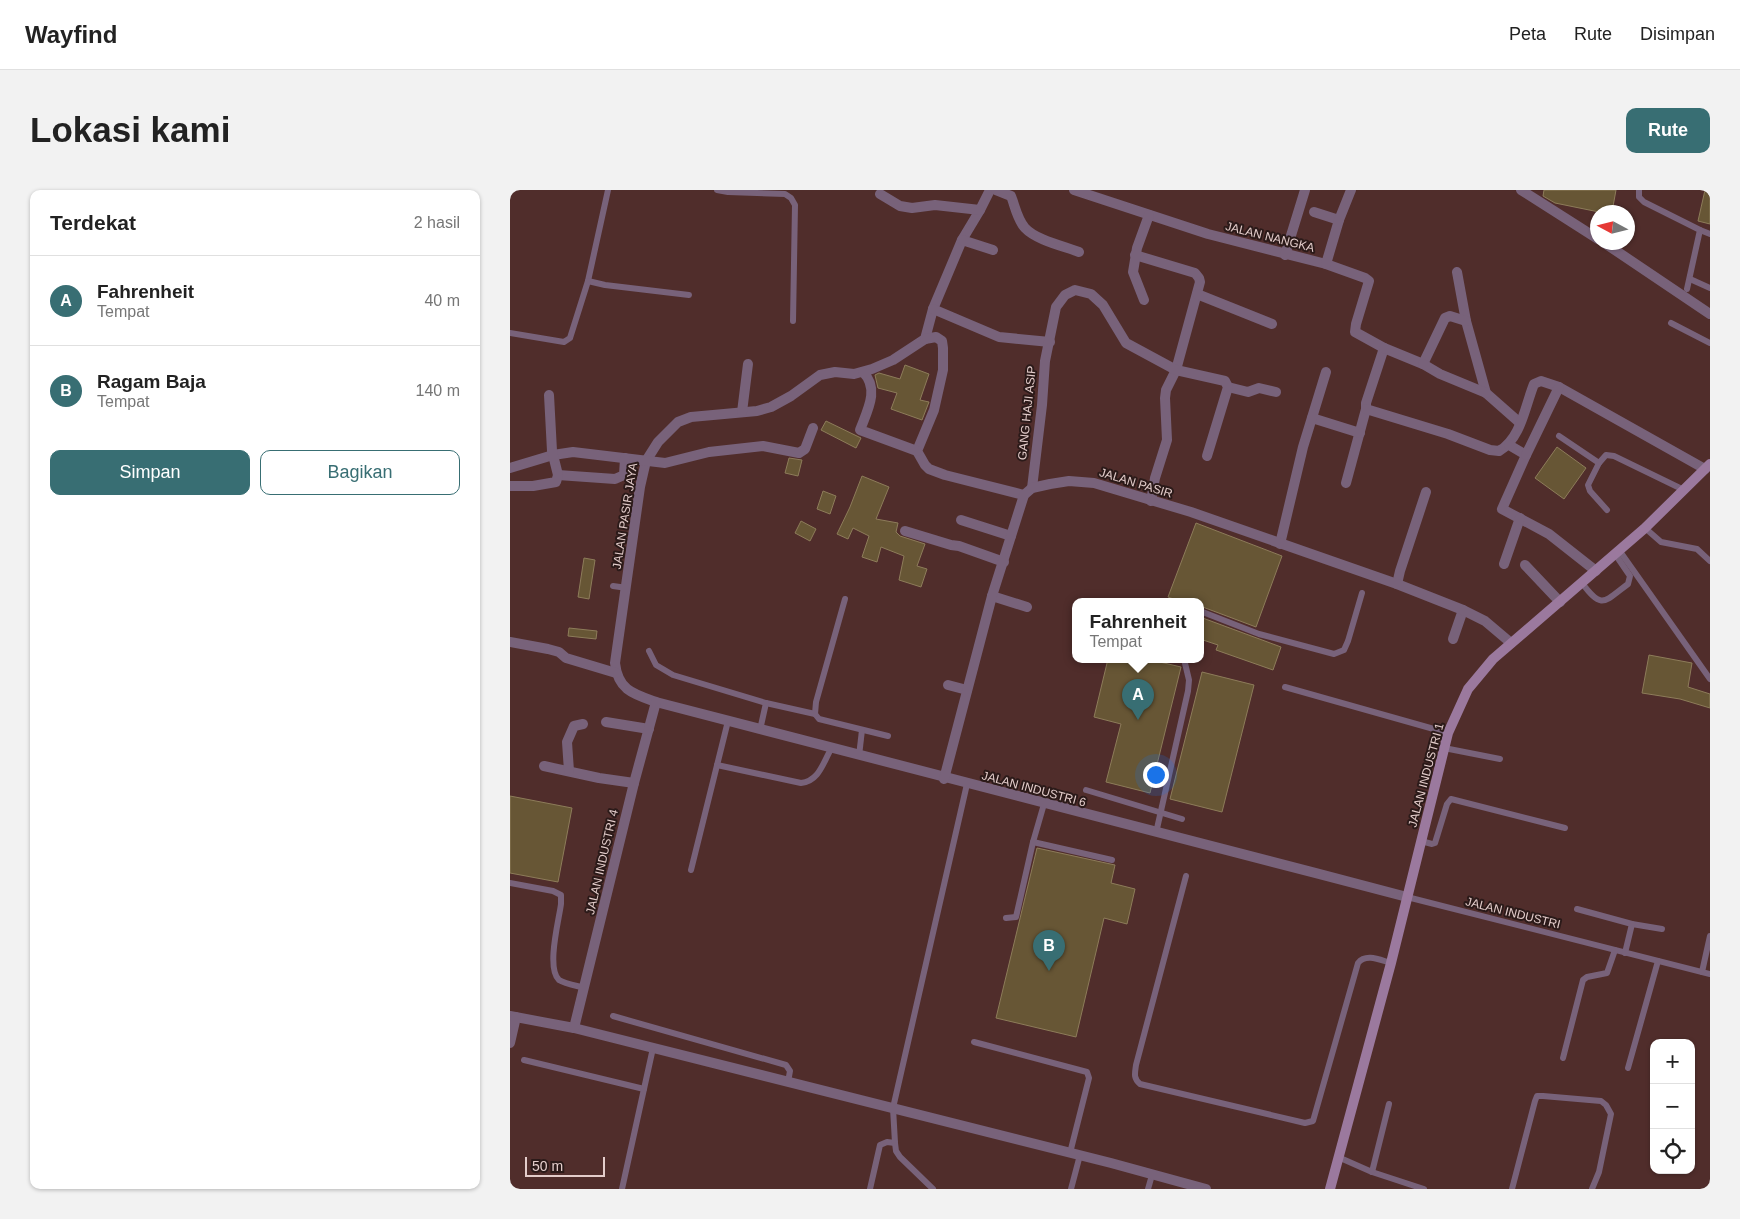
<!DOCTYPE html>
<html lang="id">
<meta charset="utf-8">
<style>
body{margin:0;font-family:Helvetica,sans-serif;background:#f2f2f2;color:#222}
.controls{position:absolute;right:15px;bottom:15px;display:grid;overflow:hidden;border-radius:10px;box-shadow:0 1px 4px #0004}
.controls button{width:45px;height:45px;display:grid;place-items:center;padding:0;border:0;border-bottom:1px solid #e0e0e0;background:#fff;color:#222;font:25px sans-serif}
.compass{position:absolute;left:1080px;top:15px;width:45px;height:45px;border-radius:50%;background:#fff;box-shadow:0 1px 4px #0004;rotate:277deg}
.scale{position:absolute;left:15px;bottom:12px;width:80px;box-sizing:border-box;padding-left:5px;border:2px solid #e4cdcb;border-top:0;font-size:14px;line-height:18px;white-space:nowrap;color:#e4cdcb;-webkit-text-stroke:4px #2b1a19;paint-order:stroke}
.you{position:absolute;left:645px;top:584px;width:18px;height:18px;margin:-12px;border:4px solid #fff;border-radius:50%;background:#1a73e8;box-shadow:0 0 0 8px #1a73e833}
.badge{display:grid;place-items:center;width:32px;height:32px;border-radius:50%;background:#386e73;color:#fff;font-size:16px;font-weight:700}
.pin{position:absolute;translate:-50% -41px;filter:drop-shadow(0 1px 2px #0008)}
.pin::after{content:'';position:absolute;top:26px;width:18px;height:15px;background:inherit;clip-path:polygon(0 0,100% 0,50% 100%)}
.popup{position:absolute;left:562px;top:408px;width:132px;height:65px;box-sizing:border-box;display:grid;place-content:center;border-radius:10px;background:#fff;filter:drop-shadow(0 1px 4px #0005);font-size:16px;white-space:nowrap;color:#767676}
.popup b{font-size:19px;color:#222}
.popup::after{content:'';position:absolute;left:50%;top:100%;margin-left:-10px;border:10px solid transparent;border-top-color:#fff}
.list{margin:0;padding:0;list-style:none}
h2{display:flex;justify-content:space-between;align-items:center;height:65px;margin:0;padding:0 20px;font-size:21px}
h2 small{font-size:16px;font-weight:400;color:#767676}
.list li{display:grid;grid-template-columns:32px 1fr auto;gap:15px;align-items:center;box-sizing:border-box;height:90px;padding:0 20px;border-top:1px solid #e0e0e0}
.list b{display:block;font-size:19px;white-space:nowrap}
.list p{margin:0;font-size:16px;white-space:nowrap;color:#767676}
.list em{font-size:16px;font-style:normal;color:#767676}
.actions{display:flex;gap:10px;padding:15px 20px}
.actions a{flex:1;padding:11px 0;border:1px solid #386e73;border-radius:10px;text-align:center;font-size:18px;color:#386e73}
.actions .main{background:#386e73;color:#fff}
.icon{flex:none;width:28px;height:28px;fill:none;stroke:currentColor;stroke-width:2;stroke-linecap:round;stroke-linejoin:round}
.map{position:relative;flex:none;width:1200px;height:999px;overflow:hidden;border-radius:10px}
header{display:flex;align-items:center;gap:30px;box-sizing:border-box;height:70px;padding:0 25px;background:#fff;border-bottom:1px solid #e0e0e0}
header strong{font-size:24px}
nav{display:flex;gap:28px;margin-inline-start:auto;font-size:18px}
.intro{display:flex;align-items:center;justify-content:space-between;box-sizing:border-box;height:120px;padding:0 30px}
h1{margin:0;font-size:35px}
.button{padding:12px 22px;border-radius:10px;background:#386e73;color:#fff;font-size:18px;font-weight:700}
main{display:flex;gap:30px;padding:0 30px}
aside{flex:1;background:#fff;border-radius:10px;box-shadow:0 1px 4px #0004}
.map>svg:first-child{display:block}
</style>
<header>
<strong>Wayfind</strong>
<nav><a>Peta</a><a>Rute</a><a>Disimpan</a></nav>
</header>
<div class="intro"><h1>Lokasi kami</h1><a class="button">Rute</a></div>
<main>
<aside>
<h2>Terdekat<small>2 hasil</small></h2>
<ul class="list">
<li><span class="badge">A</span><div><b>Fahrenheit</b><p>Tempat</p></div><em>40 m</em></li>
<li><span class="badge">B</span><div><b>Ragam Baja</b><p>Tempat</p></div><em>140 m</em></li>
</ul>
<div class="actions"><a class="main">Simpan</a><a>Bagikan</a></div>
</aside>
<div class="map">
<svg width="1200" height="999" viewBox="0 0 1200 999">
<rect width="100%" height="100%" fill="#502d2b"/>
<g fill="#675635" stroke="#8d7c5a">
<path d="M1034 0H1106L1102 22H1089L1045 13 1033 6Z"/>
<path d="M1195 0H1200V34L1188 31Z"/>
<path d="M395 175 419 184 410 210 419 212 412 230 381 219 387 203 368 198 365 185 369 183 390 189Z"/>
<path d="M316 231 351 248 346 258 311 240Z"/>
<path d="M1047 257 1076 278 1054 309 1025 288Z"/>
<path d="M279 268 292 270 288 286 275 283Z"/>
<path d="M352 286 379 297 366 329 388 333 386 342 390 346 415 354 407 376 417 379 411 397 389 390 394 366 371 357 367 372 352 367 359 346 343 338 338 349 327 344 340 317Z"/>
<path d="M313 301 326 306 320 324 307 319Z"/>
<path d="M291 331 306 339 300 351 285 343Z"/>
<path d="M686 333 772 366 746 437 690 416V411H669L658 407Z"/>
<path d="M74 368 85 370 79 409 68 407Z"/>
<path d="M690 427 771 457 763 480 706 460 708 455 690 449Z"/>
<path d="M59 438 87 441 86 449 58 446Z"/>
<path d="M1139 465 1182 473 1178 497 1200 504V518L1170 509 1132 503Z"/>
<path d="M598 469H637L671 477 640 603 596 592 611 534 584 527Z"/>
<path d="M692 482 744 495 712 622 660 609Z"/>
<path d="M0 606 62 618 48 692 0 683Z"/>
<path d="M527 658 605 675 601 693 625 699 617 734 594 728 566 847 486 828Z"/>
</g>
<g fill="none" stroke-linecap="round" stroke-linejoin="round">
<g stroke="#78627a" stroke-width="6">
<path d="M98 0 78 91 95 95 179 105"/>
<path d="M207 0 218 2 275 4 281 8 285 15 283 131"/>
<path d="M1129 0V7L1134 12 1190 40 1177 99"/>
<path d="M1190 40 1200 44"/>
<path d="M1180 89 1200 98"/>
<path d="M1161 133 1200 153"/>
<path d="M0 143 54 152 60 148 78 91"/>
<path d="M1049 246 1089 273"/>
<path d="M1097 320 1080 301 1078 295 1089 273 1096 265 1104 266 1174 300"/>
<path d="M1135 338 1151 352 1187 359 1200 371"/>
<path d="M1109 360 1200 489"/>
<path d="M1072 393C1092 420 1094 412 1118 394L1120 386 1105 364"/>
<path d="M103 396 117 398"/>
<path d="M335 409 306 512 305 524 309 529 378 546"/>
<path d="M690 421 749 444 824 464 834 460 838 451 852 403"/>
<path d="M139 461 146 475 163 485 256 513 305 524"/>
<path d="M775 497 938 543"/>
<path d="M250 540 256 513"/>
<path d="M934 558 990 569"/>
<path d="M349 566 352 540"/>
<path d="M207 575 291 593C309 591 313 573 321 559"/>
<path d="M576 600 672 629"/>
<path d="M646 643 678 501 679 490 674 469"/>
<path d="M911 651 922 654 925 653 937 614 941 609 1055 638"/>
<path d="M523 652 602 670"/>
<path d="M181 680 218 531"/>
<path d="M676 686 626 875C625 883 623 888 630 894L795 933 803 931 848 773C856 763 870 770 881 773"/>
<path d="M0 693 43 701 51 705V714C49 730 36 778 49 790 55 794 68 796 75 798"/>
<path d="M897 707 1200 784"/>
<path d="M1067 719 1122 734 1152 739"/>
<path d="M496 728 506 727 523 652 534 614"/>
<path d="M1115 763 1122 734"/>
<path d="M1192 782 1200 746"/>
<path d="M103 826 276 875 280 881 278 892"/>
<path d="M464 852 577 882 579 888 560 963"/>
<path d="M1053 868 1073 790 1077 787 1097 783 1105 760"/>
<path d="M14 870 134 899"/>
<path d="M1118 878 1148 771"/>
<path d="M828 967 862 982 914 999"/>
<path d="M862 982 879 914"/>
<path d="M112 999 143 858"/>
<path d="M360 999 370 955 377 952 385 953"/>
<path d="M423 999 390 967 386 961 385 953 383 918 457 594"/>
<path d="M561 999 570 965"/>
<path d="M638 999 642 985"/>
<path d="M1002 999 1025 911 1027 906H1033L1091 911 1096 915 1101 924 1089 982 1082 999"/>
</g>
<g stroke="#78627a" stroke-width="10">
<path d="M480 0 470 20 452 50 423 119 415 149 383 170 362 179 344 184 325 182 310 185 281 206 261 217 247 221 181 227 168 232 148 252 136 271 130 297 105 473C108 500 123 504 146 512 396 579 647 641 897 707"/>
<path d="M486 0 501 6C505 16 507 29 515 38 526 50 553 56 569 62"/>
<path d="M564 0 698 44 816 74 855 88 859 91 846 134 845 142 874 158 856 213V219L836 293"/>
<path d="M1011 0 1088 49"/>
<path d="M370 4 390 16 402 18 425 15 470 20"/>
<path d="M804 22 829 30"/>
<path d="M452 50 483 60"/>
<path d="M1093 52 1200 124"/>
<path d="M625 65 685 83 689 88 690 92 666 180 656 200 655 208 657 250 645 288 641 311"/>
<path d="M775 65 795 0"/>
<path d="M816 74 829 30 841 0"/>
<path d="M947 82 956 131 976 203 1010 233"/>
<path d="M687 104 762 134"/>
<path d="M634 110 623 82 627 58 639 25"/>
<path d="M423 119 489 147 540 152"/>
<path d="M415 149 426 147 432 151 433 158V180L424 220 407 261 415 275 419 279 435 285 514 305"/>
<path d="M874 158 913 174 935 128 940 126 956 131"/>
<path d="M913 174 930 184 976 203"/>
<path d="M353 182C370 199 357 221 350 240L407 261"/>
<path d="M718 197 738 202 749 198 766 202"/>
<path d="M856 219 938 244 980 260 989 261C1011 249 1015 216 1024 194L1031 191 1049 197 1195 279"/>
<path d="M232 222 238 174"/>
<path d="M802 228 850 243"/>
<path d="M999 255 1016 265 992 319 1039 344 1086 381"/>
<path d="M1016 265 1049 197"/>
<path d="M0 278 43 265 63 262 155 273 199 262 253 256 289 263 295 259 303 238"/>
<path d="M48 285 105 289 114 285 115 268"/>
<path d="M0 296H23L46 292 48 285 42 261 39 205"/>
<path d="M522 298 532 215 535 171 546 117 555 105 565 100 581 104 593 115 616 153 666 180 715 191 718 197 697 266"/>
<path d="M451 330 501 346"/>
<path d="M395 341 441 355 449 356 494 372"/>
<path d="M770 354 793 257 816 182"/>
<path d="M994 374 1010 328"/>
<path d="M1015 375 1050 412"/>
<path d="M887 394 890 381 916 302"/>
<path d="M482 406 517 417"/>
<path d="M943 449 953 420"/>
<path d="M0 452 38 459 49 462 56 468 106 483"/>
<path d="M438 495 457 500"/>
<path d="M96 532 139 539"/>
<path d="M34 576 89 588 124 593"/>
<path d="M59 581 57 552 64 536 73 534"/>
<path d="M434 589 482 406 514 305 522 298 540 294 559 291 584 293 681 322 887 394 953 420 975 431 1001 453"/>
<path d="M0 826 64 838 601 973 696 999"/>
<path d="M64 838 124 593 146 512"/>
<path d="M0 853 6 827"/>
</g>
<path stroke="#9b799e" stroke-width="10" d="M820 999 881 773 938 543 958 499 983 469 1135 338 1200 274"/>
</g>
<g text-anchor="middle" stroke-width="4" stroke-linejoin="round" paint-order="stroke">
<g font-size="12" fill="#e4cdcb" stroke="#2b1a19">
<text transform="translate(760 47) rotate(14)" y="4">JALAN NANGKA</text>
<text transform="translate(517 223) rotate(-84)" y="4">GANG HAJI ASIP</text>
<text transform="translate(626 293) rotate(17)" y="4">JALAN PASIR</text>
<text transform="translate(115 326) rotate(-81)" y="4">JALAN PASIR JAYA</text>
<text transform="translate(916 585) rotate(-75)" y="4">JALAN INDUSTRI 1</text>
<text transform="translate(524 599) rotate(15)" y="4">JALAN INDUSTRI 6</text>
<text transform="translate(92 672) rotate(-77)" y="4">JALAN INDUSTRI 4</text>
<text transform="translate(1003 723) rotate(14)" y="4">JALAN INDUSTRI</text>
</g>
</g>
</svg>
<div class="controls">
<button>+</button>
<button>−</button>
<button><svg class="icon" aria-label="locate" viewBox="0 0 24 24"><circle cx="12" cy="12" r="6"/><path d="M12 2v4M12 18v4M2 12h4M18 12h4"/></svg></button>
</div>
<svg class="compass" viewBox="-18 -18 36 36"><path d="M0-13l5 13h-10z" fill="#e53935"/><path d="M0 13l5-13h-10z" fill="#767676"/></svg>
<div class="scale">50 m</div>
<div class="you"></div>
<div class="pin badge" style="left:628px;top:530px">A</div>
<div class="popup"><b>Fahrenheit</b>Tempat</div>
<div class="pin badge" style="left:539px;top:781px">B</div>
</div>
</main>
